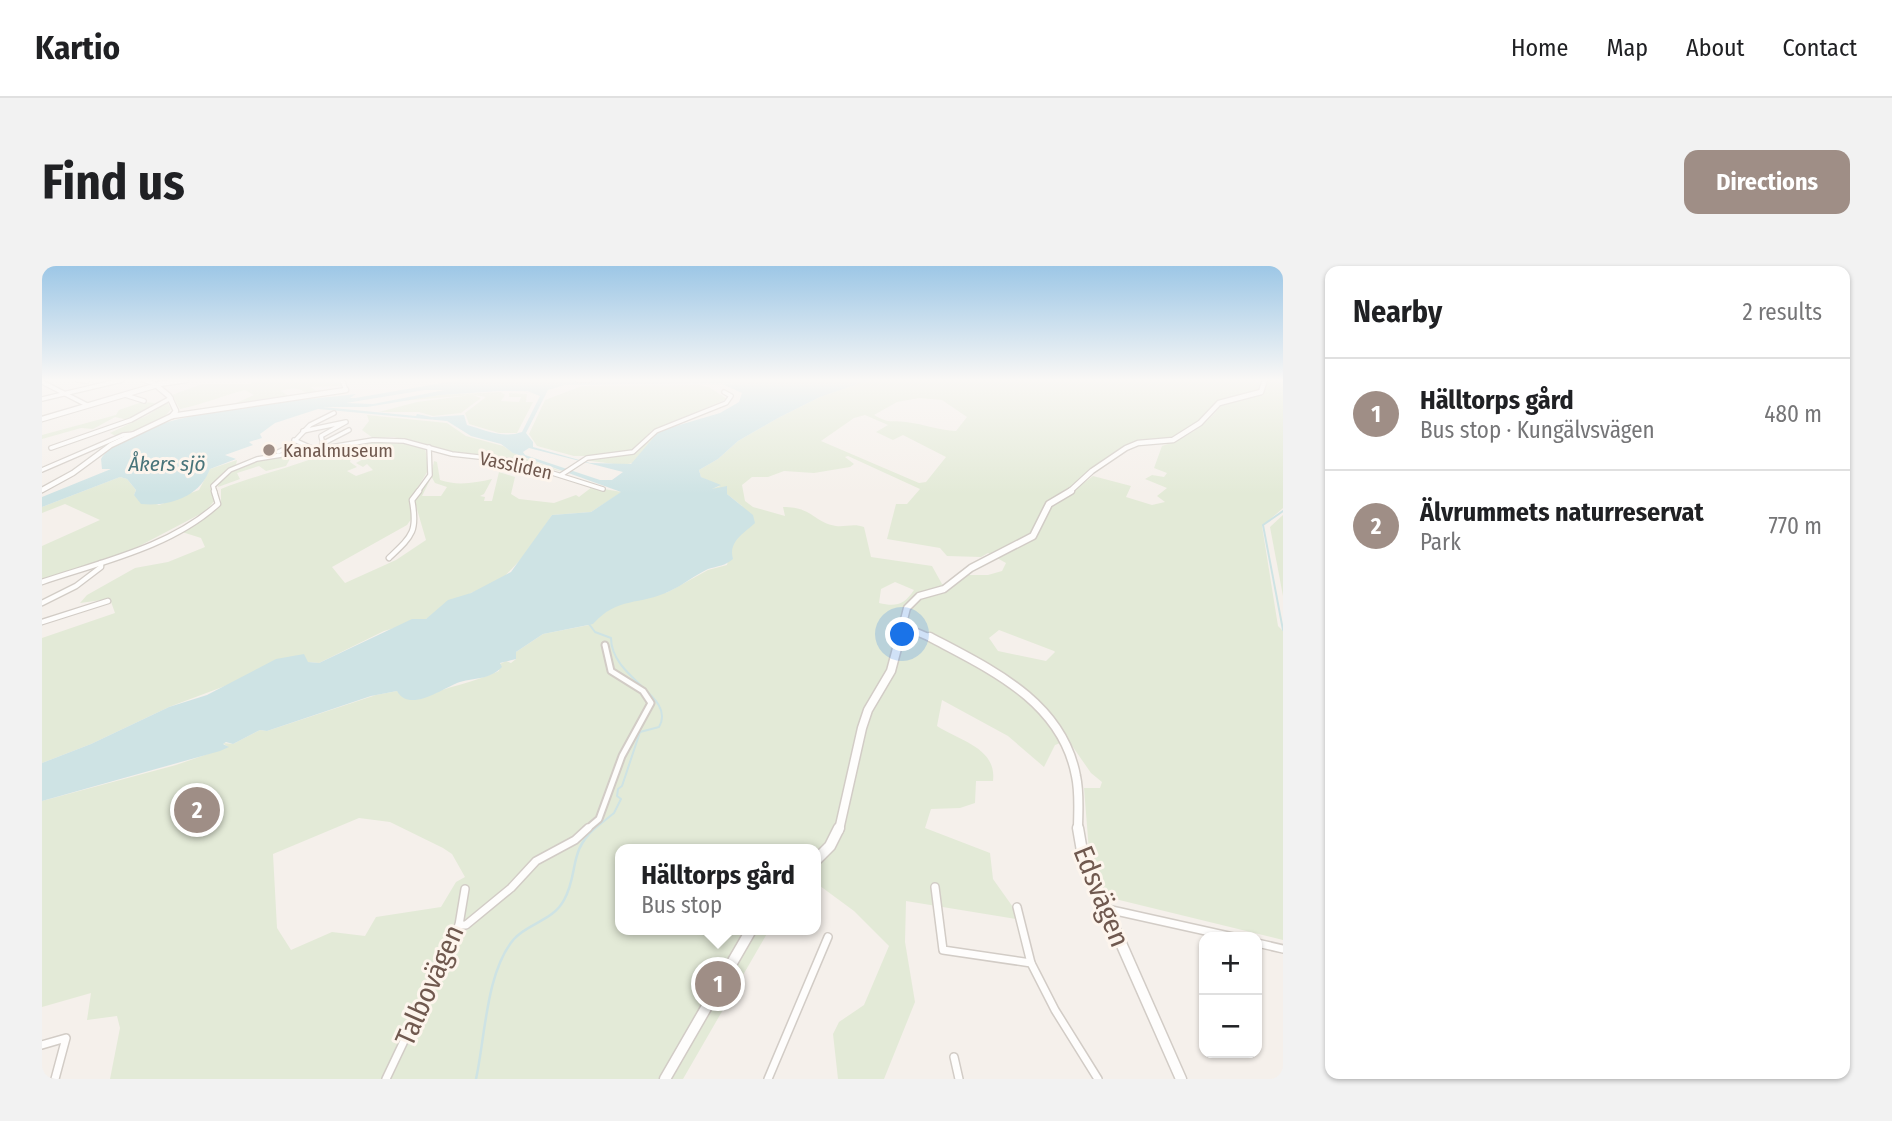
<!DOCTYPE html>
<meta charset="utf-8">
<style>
body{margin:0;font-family:"Fira Sans Condensed",sans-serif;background:#f2f2f2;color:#202124}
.controls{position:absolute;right:21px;bottom:21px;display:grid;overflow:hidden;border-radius:14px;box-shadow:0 2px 5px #0004}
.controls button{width:63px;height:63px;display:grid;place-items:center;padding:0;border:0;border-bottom:2px solid #e0e0e0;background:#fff;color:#202124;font:35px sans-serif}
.you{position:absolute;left:861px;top:369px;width:24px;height:24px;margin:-18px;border:5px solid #fff;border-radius:50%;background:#1a73e8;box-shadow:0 0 0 10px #1a73e833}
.badge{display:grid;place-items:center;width:46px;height:46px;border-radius:50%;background:#9f8e86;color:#fff;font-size:23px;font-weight:700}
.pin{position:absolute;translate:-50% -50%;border:4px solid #fff;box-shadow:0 2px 7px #0006}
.popup{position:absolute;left:573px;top:578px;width:206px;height:91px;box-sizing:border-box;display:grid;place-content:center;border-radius:14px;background:#fff;filter:drop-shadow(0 2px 5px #0005);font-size:23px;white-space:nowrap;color:#757577}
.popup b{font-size:26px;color:#202124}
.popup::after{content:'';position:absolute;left:50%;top:100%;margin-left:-14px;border:14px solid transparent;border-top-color:#fff}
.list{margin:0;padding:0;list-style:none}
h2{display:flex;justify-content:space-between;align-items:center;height:91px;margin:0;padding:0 28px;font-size:30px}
h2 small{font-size:23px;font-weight:400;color:#757577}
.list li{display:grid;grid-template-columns:46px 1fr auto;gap:21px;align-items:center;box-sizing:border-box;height:112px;padding:0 28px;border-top:2px solid #e0e0e0}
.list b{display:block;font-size:26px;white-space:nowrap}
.list p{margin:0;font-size:23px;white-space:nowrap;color:#757577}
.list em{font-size:23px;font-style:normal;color:#757577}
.map{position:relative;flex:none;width:1241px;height:813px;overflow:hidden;border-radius:14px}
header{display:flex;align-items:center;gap:42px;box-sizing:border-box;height:98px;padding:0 35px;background:#fff;border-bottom:2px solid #e0e0e0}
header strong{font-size:33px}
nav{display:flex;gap:38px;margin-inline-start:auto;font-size:24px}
.intro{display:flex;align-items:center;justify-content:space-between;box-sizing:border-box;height:168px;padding:0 42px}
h1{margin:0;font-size:49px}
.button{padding:18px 32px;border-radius:14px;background:#9f8e86;color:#fff;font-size:24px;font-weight:700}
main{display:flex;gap:42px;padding:0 42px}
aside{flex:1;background:#fff;border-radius:14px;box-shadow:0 2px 5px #0004}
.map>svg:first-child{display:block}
</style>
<header>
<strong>Kartio</strong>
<nav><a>Home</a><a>Map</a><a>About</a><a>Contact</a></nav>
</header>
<div class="intro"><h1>Find us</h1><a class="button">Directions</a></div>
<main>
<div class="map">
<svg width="1241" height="813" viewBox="0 0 1241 813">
<rect width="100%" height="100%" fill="#f5f0eb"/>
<g fill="#e3ead7" fill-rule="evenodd">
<path d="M217 114H296L302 120 268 121 275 125 304 122 258 130 264 127C256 121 248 122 239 125L248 131 192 138 212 129 203 124C180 130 162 138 138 143L130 129 160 118H208Z"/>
<path d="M828 114H1241V242L1220 260 1236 360 1241 365V674L1065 631 1047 585 1042 522H1058L1060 516 1049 507 1026 474 1013 479 1002 501 966 470 900 434 895 460C918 475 955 482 951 515H934L933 537 918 542 889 543 883 562 948 587 951 613 973 644 974 653 864 635 863 676 873 736 842 813H796L791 768 797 756 822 739 847 680 812 645 774 617V583H578V664H727L641 813H68L78 762 75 750 45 754 49 727 0 741V535L134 499 186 481 181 477 191 478 218 464 225 465 334 429 355 425 378 433C404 420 432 417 457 405L458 398 464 395 469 397 474 393V386L501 368 547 359 569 340 626 326 666 304 685 299 700 240 685 228 669 223 678 220 659 211 657 204 676 193 696 175 736 152 778 131ZM877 132 900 134 925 151 914 165C896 164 881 158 864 156 849 154 847 158 832 149L855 136ZM1172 139 1178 141C1162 161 1142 173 1120 180L1112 202 1125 207 1122 211 1110 209 1103 213 1125 222 1115 230 1123 236 1110 239 1084 231 1089 220 1051 210 1007 243 1006 238C1031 222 1063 189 1086 179 1100 173 1116 178 1130 174 1146 169 1161 152 1172 139ZM823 149 846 159 834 166 851 174 861 169 904 191 884 216 877 217 779 175 812 152ZM806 190 878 223 865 238H854L845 273 898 282 905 290 939 291 946 287 964 297 960 305 946 309H925L908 322 900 318 890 300 829 291 822 261C812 257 804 261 794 260 771 256 771 241 741 241L743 250 711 241 703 235 700 219 710 211H726L742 205 772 207 808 201 812 198 803 191ZM853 316 872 324C862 339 854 341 837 337L839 323ZM957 364 1012 385 1013 386 1004 395 956 385 947 372ZM317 552 348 556 401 582 410 588 423 611 414 616 399 641 334 651 323 670 290 666 249 684 235 662 231 588Z"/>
<path d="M657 119 667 121 685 133 609 165 594 185 617 165 591 197 580 199 541 194 565 190H532L495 180 487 168 503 134 540 120Z"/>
<path d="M480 125 497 130 482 125 459 126 463 129 459 135 477 136 479 131H467V127L485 128 484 136H491L475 167H457L427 158 423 147 444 131 431 129 439 132 419 147 391 150 377 146H337L375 136 429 129 359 135 398 129Z"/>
<path d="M100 136 113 137 86 154 73 151 51 163 39 162 0 173V169L74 149 77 144Z"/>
<path d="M125 136 129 143C116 162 93 162 74 170L68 167 106 149Z"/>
<path d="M325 149 405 157 424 170 461 180 477 190 522 206 467 193 409 186 352 171 331 172 320 164 327 155Z"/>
<path d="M328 175 361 176 383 182 387 203 368 234 372 249 365 259 290 301 303 317 354 294 384 274 372 233 388 214 380 230H399L405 221 393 217 389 210 392 195 395 196 398 214C415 220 433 217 450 213L442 228 438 230 443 231 442 235H450L457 206 473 211 469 228 477 233 512 237 534 229 537 231 550 221 580 226 549 246 510 249 484 288 458 315 429 327 384 353 342 365 277 397 266 396 191 417 127 441 49 478 0 497V372L73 347 68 333 38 337 45 329 93 302 126 296 163 281 159 272 137 265 168 249 179 238V223C216 208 255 201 290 184L309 192 308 196 315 201 305 205 314 210 331 204 325 198 321 201 314 197 323 192 291 182Z"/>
<path d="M281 183 286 184 255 198 264 194 266 190 249 191 244 200 224 205 217 200 195 207 198 213 176 221C185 191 254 187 281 183Z"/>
<path d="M195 194 194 199 168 220 173 234 164 245 86 286 0 315V280L58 254 23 238 0 247V241L78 211 85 213 94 224 92 229 117 239 157 224 168 203Z"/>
<path d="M1241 249V330L1228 261Z"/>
</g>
<path fill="#cee3e4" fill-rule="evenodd" d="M418 114H828L778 131 736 152 696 175 676 193 657 204 659 211 679 219 670 223 685 220V228L711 249 713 257C701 268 686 276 691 293 683 300 676 300 666 303 653 309 641 319 628 325 597 340 576 330 551 358L501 368 474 386V393L458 397 460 401C446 415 431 411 415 417 400 423 367 447 355 425L329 430 225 465 218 464 191 478 184 476 181 478 187 481 178 485 0 535V497L49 478 127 441 165 429 234 393 262 388 266 396 277 397 370 353H384L406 334 429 327 469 306 510 249 549 246 579 226 471 187 459 178 429 170 405 155 276 143 233 157 218 168 220 172 207 176 211 179 183 189 194 193 168 203C158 230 129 241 99 238L92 229 94 224 85 213 78 211 0 241V231L69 203H60L59 193C88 144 260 135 314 128L308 132H313ZM705 117 680 118 700 127 697 136 678 147 617 165 589 198 548 197 491 181V176L484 167 506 124 523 119ZM383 124H403L331 138 304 137ZM458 125H485L498 130 480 166C460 173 444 164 425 159L422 149 390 151 375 148 374 150 281 141H325L398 129ZM487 182 581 206 570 214H558L483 189 481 186Z"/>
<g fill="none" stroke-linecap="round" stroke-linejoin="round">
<g stroke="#cee3e4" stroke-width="2">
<path d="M1241 245 1221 259 1241 364"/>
<path d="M547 358 553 366 569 372C569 413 635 430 617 461L598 466 580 520 576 523 575 530 579 533 572 547 551 564"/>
</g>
<path stroke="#cee3e4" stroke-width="2.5" d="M434 813C443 773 444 705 472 673 486 657 511 655 522 634 537 607 526 586 553 562"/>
<defs>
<g id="minor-far3">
<path d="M36 114 45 115"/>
<path d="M102 114 113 118"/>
<path d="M300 114 304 124"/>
<path d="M536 114H547"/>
<path d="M0 116 45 139"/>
<path d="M83 129 102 135"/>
<path d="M0 133 80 114"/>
<path d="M261 165 304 156 279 170 281 178"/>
<path d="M252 174 272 183"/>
<path d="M280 178 307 164"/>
<path d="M9 182 89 154 129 132"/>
<path d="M236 186 247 181 268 159 292 147"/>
<path d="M0 204 81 169 92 168"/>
<path d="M519 209 545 192 591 186 614 165 684 137 689 130 682 126"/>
<path d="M173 227 171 220 188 204 215 193 331 174 362 175 410 188 472 195 561 223"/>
<path d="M375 227 388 209 387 181"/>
</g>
<g id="minor-far2">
<path d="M347 292C370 270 376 266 370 234L377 225"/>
<path d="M0 316C59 296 129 281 176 238L172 225"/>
<path d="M0 337 34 320 59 301V297"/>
<path d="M0 356 66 335"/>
</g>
<path id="minor-far1" d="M544 564 557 553 580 490 609 437 601 425 569 405 563 379"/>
<g id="minor">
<path d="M893 621 901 684 989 697 1013 744 1056 813"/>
<path d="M975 641 989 697"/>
<path d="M1065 643 1191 671"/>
<path d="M417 659H424L469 622 494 595 533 574 546 562"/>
<path d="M1215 677 1241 683"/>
<path d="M0 779 24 772 13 813"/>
<path d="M912 791 917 813"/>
<path d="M344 813 417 659 423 623"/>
<path d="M726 813 786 671"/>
</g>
<g id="tertiary-far3">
<path d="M117 118 144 114"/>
<path d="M115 120 127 130 134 145 130 150"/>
<path d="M0 153 112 120"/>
<path d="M0 224 31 207 69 179 130 150 304 124"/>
<path d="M1026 227 1050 205 1084 182 1096 177 1131 174 1158 157 1177 137 1219 126 1223 114"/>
</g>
<g id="tertiary-far2">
<path d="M858 359 891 373"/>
<path d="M857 373 865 342 877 330 902 323 929 302 991 270 1007 238 1029 225"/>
</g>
<g id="tertiary-far1">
<path d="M888 371C948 403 1020 435 1034 510 1038 528 1036 546 1036 564"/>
<path d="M797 564 820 462 826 444 849 405 858 371"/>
</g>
<g id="tertiary">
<path d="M1036 562 1041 591 1139 813"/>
<path d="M774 594 788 580 797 562"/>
<path d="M623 813 709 664"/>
</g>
</defs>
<use href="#minor-far3" stroke="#d2ccc6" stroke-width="6"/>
<use href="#minor-far2" stroke="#d2ccc6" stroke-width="7"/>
<use href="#minor-far1" stroke="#d2ccc6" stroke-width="9"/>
<use href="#minor" stroke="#d2ccc6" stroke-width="10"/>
<use href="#tertiary-far3" stroke="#d2ccc6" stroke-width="7"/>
<use href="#tertiary-far2" stroke="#d2ccc6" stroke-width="9"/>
<use href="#tertiary-far1" stroke="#d2ccc6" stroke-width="11"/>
<use href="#tertiary" stroke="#d2ccc6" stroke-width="13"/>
<use href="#minor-far3" stroke="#fefdfc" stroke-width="3.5"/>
<use href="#minor-far2" stroke="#fefdfc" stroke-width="4.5"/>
<use href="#minor-far1" stroke="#fefdfc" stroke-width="5"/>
<use href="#minor" stroke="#fefdfc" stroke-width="7"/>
<use href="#tertiary-far3" stroke="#fefdfc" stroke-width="4.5"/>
<use href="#tertiary-far2" stroke="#fefdfc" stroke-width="6"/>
<use href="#tertiary-far1" stroke="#fefdfc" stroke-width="8"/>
<use href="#tertiary" stroke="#fefdfc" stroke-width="10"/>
</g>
<linearGradient id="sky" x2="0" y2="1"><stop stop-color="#9dc7e6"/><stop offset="0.5" stop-color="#faf8f6"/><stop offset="1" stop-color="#faf8f6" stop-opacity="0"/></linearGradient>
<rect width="1241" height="228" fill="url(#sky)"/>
<circle fill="#9f8e86" stroke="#fdf5ed" stroke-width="2.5" cx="227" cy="184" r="7"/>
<g text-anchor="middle" stroke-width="6" stroke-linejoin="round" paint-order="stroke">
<g font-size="19" fill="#70594f" stroke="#fdf5ed" text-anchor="start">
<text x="241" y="191">Kanalmuseum</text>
</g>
<g font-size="19" fill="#70594f" stroke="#fdf5ed">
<text transform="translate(474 199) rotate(12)" y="7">Vassliden</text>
</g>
<g font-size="21" font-style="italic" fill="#48747a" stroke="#fdf5ed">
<text x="125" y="205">Åkers sjö</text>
</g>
<g font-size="28" fill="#70594f" stroke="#fdf5ed">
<text transform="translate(1060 630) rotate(68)" y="10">Edsvägen</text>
<text transform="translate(387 719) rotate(-66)" y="10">Talbovägen</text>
</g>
</g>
</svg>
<div class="controls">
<button>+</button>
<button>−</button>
</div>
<div class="you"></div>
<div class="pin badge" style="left:676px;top:718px">1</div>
<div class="popup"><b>Hälltorps gård</b>Bus stop</div>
<div class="pin badge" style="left:155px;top:544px">2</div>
</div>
<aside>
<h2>Nearby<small>2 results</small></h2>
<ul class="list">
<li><span class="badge">1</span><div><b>Hälltorps gård</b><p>Bus stop · Kungälvsvägen</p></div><em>480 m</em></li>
<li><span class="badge">2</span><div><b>Älvrummets naturreservat</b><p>Park</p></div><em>770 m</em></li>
</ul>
</aside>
</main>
